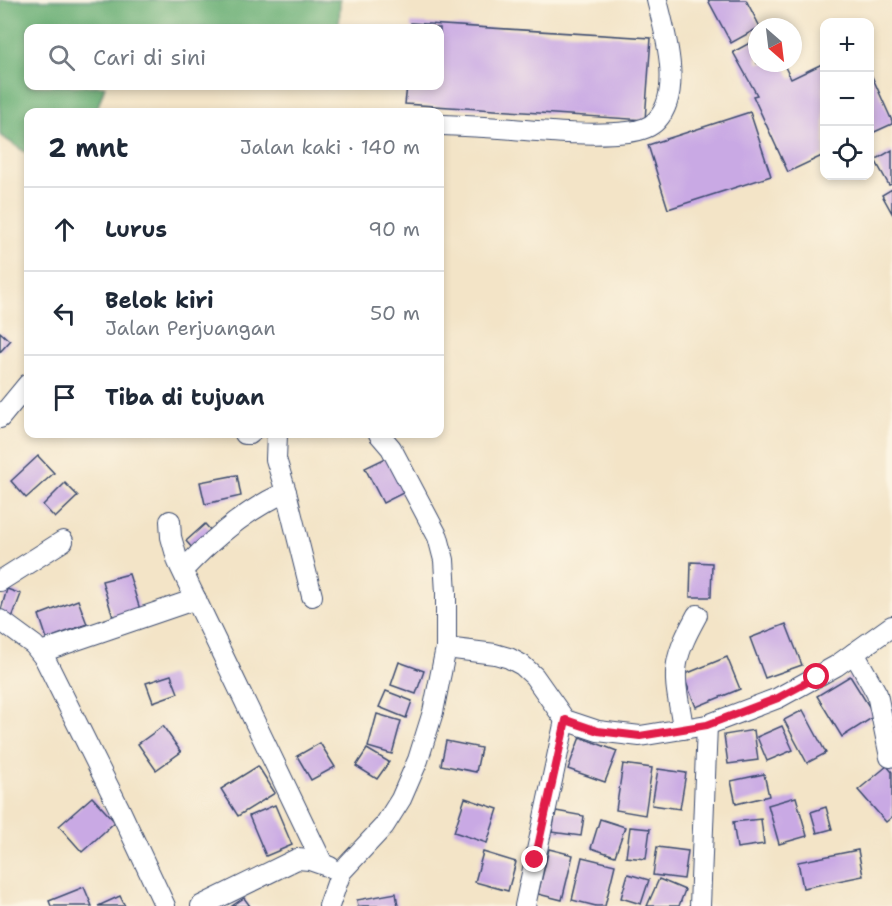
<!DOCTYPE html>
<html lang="id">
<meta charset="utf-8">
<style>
body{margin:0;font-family:"Shantell Sans",sans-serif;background:#f6f6f7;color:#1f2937}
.controls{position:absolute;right:18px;top:18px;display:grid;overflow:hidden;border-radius:12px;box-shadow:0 3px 9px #0003}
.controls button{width:54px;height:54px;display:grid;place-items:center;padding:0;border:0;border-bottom:2px solid #e0e1e3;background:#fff;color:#1f2937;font:30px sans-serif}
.compass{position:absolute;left:748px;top:18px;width:54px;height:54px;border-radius:50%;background:#fff;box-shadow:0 3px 9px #0003;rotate:152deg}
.stop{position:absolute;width:18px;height:18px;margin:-14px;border:4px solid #e11d48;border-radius:50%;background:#fff}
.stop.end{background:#e11d48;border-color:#fff;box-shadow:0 2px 6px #0008}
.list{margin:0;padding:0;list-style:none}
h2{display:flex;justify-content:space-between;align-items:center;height:78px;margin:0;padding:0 24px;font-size:26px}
h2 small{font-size:20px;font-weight:400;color:#747a83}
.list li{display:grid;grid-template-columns:39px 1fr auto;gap:18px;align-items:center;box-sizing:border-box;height:84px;padding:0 24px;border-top:2px solid #e0e1e3}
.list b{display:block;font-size:22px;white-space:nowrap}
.list p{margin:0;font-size:20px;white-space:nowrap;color:#747a83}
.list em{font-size:20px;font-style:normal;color:#747a83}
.icon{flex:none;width:33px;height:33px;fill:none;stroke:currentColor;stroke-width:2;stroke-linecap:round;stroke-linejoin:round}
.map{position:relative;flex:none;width:892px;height:906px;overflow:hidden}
.search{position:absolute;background:#fff;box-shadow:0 3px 9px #0003;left:24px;top:24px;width:420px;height:66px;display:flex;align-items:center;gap:15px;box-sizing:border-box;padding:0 21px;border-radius:12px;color:#747a83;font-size:22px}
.panel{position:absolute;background:#fff;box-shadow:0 3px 9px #0003;left:24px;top:108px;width:420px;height:330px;border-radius:12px}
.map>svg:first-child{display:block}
</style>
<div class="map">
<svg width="892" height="906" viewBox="0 0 892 906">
<rect width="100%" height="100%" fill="#fcf5e5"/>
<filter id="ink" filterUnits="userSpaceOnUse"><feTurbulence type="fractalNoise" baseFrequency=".0167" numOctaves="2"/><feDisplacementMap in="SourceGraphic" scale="12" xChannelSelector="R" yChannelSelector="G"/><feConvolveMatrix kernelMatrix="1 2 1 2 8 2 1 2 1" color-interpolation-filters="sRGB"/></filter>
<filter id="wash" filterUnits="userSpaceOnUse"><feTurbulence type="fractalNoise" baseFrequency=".008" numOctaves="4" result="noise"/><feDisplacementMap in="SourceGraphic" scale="24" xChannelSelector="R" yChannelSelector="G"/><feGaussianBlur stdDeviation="1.35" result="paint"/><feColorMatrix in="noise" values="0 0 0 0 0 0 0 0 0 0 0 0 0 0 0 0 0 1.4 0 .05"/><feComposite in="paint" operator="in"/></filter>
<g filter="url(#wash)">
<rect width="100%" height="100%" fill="#f3e4c7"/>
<path fill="#69af74" stroke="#426f69" stroke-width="1.5" d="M0 0H340L339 28H28V86H105L96 112H28V154L0 135Z"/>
<g id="blocks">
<g fill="#c9a9e4">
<path d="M708 0H746L760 27 731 43Z"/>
<path d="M411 23 651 38 645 120 405 104 407 86H440V28H411Z"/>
<path d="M757 39V63H783L791 79 824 63V155L788 172 753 96 757 95 733 52Z"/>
<path d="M870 72 892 121V124L870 134Z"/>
<path d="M750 112 771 176 668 209 648 145Z"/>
<path d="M892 150V184L889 185 875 160Z"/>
<path d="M892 189V213L882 195Z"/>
<path d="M0 332 10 341 0 352Z"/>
<path d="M38 456 54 473 26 498 11 481Z"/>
<path d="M388 457 405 492 383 503 365 468Z"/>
<path d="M237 475 241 496 205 504 200 482Z"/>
<path d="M65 483 78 496 55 518 43 505Z"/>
<path d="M205 524 213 533 194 550 186 541Z"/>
<path d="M691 562 712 563 711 597H690Z"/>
<path d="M129 574 142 616 115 624 102 581Z"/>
<path d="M7 589 21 594 12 618 0 613Z"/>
<path d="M78 600 87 624 47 639 39 615Z"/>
<path d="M786 624 802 665 765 678 750 638Z"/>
<path d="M727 657 740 689 696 707 683 675Z"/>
<path d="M399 662 424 671 416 694 391 685Z"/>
<path d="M171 675 178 693 153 702 146 683Z"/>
<path d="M850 676 875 716 842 737 817 696Z"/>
<path d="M386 691 412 701 406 718 379 707Z"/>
<path d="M803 710 826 753 807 763 784 720Z"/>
<path d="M377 714 401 721 392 754 368 747Z"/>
<path d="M163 726 181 752 156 770 138 744Z"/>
<path d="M782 726 793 750 767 761 757 737Z"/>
<path d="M754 730 758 760 728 764 724 735Z"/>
<path d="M580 737 617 751 605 782 568 769Z"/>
<path d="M446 741 481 748 476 772 441 765Z"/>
<path d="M320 743 335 767 311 780 297 756Z"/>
<path d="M367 749 389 762 377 779 356 766Z"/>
<path d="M623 764 652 768 645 815 616 810Z"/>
<path d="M258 766 275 793 238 816 221 789Z"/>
<path d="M887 766 892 772V817L886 822 858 790Z"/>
<path d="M658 769 686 773 680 809 652 805Z"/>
<path d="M764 774 769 796 736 804 731 781Z"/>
<path d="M92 797 115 822 82 852 59 826Z"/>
<path d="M796 797 807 836 779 844 768 805Z"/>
<path d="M465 798 498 809 487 843 454 832Z"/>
<path d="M275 805 292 845 266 856 249 816Z"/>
<path d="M826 807 832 829 817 833 811 812Z"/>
<path d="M556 811 584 816 581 836 552 832Z"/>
<path d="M600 819 625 827 615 856 591 848Z"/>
<path d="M761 819 764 844 737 848 733 822Z"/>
<path d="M630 827 650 829 646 859 626 857Z"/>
<path d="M657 847 688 851 684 879 653 875Z"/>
<path d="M549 849 573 855 562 900 538 894Z"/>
<path d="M858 850 863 876 803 888 798 862Z"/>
<path d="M483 852 516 862 508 891 475 882Z"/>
<path d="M582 857 615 865 605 906H596L572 900Z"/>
<path d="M628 874 649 880 641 904 621 898Z"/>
<path d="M659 879 685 890 679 906H647Z"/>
<path d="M84 887 92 906H51L49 901Z"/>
<path d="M396 893 398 906H358L357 900Z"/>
<path d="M120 896 125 906H98Z"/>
<path d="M244 898 250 906H232Z"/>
</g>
</g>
</g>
<g filter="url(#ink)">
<use href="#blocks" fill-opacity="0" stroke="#3b4a6e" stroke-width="1.5"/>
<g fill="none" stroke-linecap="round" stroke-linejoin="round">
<defs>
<g id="minor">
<path d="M440 125C464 126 489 127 513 129 551 132 590 136 628 132 638 131 650 128 657 120 683 92 665 33 657 0"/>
<path d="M0 418 28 384"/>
<path d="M245 434H250"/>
<path d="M286 492 312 596"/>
<path d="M170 521 171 537 178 562 323 864"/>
<path d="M183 570C212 539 246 510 286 492L276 459 277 434"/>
<path d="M0 581 63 541"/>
<path d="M0 620 34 645 45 659 120 810 165 906"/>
<path d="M446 648 495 654 509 658 522 665 534 676 565 720 598 731 640 736 707 725 778 698 836 666 892 626"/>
<path d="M41 652 196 599"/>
<path d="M854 653 877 694 890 757"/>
<path d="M683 729C681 708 673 685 677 663 680 646 689 630 697 615"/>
<path d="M201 906 297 859 310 860 330 867"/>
<path d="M329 906 341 872 384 826 401 799 418 760 433 712 446 648V593L444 560 438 537 391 448 379 434"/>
<path d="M525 906 565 720"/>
<path d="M700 906 707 725"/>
</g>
</defs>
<use href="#minor" stroke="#3b4a6e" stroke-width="22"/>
<use href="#minor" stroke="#fff" stroke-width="20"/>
</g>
</g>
<g fill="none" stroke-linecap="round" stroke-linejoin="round" filter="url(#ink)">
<path stroke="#e11d48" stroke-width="8" d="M535 860 566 720 598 731 640 736 707 725 778 698 817 677"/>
</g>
</svg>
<div class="controls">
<button>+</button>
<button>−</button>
<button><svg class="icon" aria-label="locate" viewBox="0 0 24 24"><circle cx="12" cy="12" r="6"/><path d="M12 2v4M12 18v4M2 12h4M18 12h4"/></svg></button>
</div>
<svg class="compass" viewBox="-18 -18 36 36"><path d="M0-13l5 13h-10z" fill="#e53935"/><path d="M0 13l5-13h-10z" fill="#747a83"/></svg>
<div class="stop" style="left:817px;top:677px"></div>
<div class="stop end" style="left:535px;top:860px"></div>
<div class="search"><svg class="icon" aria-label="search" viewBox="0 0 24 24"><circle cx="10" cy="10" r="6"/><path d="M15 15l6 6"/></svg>Cari di sini</div>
<section class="panel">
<h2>2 mnt<small>Jalan kaki · 140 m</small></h2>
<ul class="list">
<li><svg class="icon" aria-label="ahead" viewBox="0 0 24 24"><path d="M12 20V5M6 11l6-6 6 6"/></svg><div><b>Lurus</b></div><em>90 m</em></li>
<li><svg class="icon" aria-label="left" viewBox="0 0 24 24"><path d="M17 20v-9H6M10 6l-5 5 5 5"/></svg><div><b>Belok kiri</b><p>Jalan Perjuangan</p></div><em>50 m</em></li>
<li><svg class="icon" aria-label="arrive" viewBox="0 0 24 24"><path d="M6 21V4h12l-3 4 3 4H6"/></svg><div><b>Tiba di tujuan</b></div></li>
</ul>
</section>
</div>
